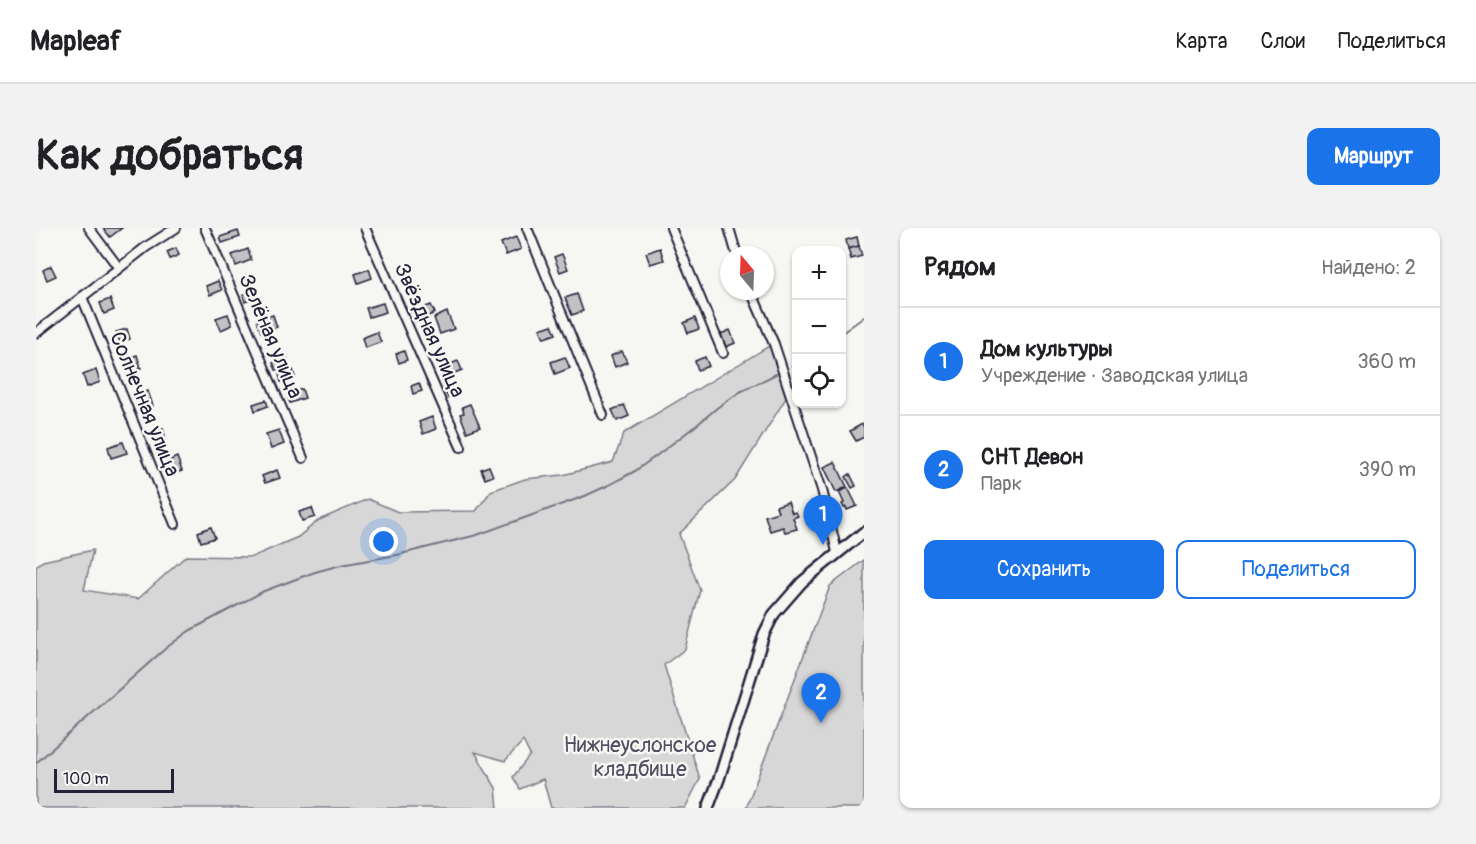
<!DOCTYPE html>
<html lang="ru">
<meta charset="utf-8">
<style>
body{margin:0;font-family:Pangolin,sans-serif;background:#f2f2f2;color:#202124}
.controls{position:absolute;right:18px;top:18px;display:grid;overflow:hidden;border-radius:12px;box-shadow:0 2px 4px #0004}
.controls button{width:54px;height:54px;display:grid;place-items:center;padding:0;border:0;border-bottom:2px solid #e0e0e0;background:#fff;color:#202124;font:30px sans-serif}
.compass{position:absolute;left:684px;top:18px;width:54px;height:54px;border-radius:50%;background:#fff;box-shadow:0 2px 4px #0004;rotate:341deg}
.scale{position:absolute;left:18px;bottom:15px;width:120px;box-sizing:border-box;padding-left:6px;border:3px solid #22223b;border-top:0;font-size:16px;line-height:21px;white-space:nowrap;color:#22223b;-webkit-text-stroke:4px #f6f6f2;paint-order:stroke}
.you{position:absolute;left:348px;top:314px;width:21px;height:21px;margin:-15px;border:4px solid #fff;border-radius:50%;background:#1a73e8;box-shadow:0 0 0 9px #1a73e833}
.badge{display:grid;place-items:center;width:39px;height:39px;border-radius:50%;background:#1a73e8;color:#fff;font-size:20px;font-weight:700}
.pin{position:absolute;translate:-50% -50px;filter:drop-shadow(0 2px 3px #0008)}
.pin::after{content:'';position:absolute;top:32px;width:21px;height:18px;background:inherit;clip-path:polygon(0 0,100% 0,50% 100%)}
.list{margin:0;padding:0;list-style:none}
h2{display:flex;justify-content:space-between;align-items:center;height:78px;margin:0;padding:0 24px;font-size:26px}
h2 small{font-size:20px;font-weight:400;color:#757577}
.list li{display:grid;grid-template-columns:39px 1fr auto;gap:18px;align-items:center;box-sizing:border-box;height:108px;padding:0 24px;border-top:2px solid #e0e0e0}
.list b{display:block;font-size:22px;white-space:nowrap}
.list p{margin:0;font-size:20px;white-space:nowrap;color:#757577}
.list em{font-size:20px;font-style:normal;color:#757577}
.actions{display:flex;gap:12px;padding:18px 24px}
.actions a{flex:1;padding:14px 0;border:2px solid #1a73e8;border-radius:12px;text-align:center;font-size:21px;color:#1a73e8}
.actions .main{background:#1a73e8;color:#fff}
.icon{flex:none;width:33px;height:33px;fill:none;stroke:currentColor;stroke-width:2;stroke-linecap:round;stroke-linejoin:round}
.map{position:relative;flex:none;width:828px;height:580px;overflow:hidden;border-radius:12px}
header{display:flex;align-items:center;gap:36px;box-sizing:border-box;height:84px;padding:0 30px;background:#fff;border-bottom:2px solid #e0e0e0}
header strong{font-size:28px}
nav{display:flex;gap:33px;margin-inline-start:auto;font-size:21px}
.intro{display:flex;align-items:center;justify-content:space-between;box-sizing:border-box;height:144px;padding:0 36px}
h1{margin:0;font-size:42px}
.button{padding:15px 27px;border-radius:12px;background:#1a73e8;color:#fff;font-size:21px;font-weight:700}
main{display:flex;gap:36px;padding:0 36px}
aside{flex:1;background:#fff;border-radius:12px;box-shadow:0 2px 4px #0004}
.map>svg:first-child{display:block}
</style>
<header>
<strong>Mapleaf</strong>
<nav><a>Карта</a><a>Слои</a><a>Поделиться</a></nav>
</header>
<div class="intro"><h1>Как добраться</h1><a class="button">Маршрут</a></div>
<main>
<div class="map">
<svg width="828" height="580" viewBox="0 0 828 580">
<rect width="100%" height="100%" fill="#f6f6f2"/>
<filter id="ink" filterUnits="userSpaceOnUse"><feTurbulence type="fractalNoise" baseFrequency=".0167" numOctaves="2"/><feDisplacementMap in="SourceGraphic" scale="12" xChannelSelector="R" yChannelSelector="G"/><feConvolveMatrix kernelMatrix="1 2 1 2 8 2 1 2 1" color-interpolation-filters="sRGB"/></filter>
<g filter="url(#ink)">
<g fill="#d7d7d7" stroke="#7c7c89" stroke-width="1.5">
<path d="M735 117 750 170 699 252 643 306 664 362 649 421 628 437 664 551 649 580H515L507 551 484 561 477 549 494 527 487 513 469 533 439 524 460 560 462 580H0V338L7 333 57 322 48 362 102 371 150 328 216 329 262 309 283 292 332 271 362 284 440 283 455 263 489 251 527 247 577 234 588 205Z"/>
<path d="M828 332V580H710L794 358Z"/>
</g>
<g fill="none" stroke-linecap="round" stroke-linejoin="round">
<g stroke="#757583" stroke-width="2">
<path d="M806 105 828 89"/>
<path d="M756 138 760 135"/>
<path d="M0 535 130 420 153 403 228 363 279 344 305 337 361 327 441 307 549 268 575 256 599 243 620 228 662 196 682 179 704 164 740 146"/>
</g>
</g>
<g fill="#c2c2c4" stroke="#22223b" stroke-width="1.5">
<path d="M67 0H86L74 9Z"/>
<path d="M202 3 204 9 186 15 184 9Z"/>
<path d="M480 9 485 21 470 27 465 15Z"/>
<path d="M821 9 823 18 812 21 810 12Z"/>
<path d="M823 18 826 28 815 31 812 21Z"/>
<path d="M140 20 143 27 134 31 131 24Z"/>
<path d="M624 20 628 32 614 36 610 25Z"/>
<path d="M212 21 215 32 200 38 196 27Z"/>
<path d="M526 26 532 41 524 44 518 29Z"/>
<path d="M15 38 20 48 11 52 7 42Z"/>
<path d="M333 41 336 50 322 55 319 46Z"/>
<path d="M182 53 186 62 174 67 170 58Z"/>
<path d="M218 63 221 69 209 74 207 67Z"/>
<path d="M541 66 547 83 536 87 529 70Z"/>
<path d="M74 71 78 82 68 86 64 75Z"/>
<path d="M347 75 350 84 333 89 330 80Z"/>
<path d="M395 77 399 85 380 93 377 84Z"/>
<path d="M411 84 418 101 404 106 398 90Z"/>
<path d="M192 86 196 97 185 102 180 90Z"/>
<path d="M237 87 241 99 225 104 221 92Z"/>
<path d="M659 90 663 101 652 105 648 95Z"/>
<path d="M516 97 520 106 508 110 504 101Z"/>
<path d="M91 101 94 111 84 114 80 104Z"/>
<path d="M694 102 699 115 690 119 685 106Z"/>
<path d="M341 104 345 114 329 120 326 110Z"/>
<path d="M368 123 371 132 363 135 360 126Z"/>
<path d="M586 123 591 134 579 139 575 128Z"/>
<path d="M101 127 105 140 97 143 93 130Z"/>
<path d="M529 129 534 140 519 146 515 134Z"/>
<path d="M669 129 673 138 662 142 659 133Z"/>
<path d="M251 130 253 137 240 142 237 135Z"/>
<path d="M422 133 426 142 416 146 412 137Z"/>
<path d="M60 142 64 154 51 159 47 147Z"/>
<path d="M257 142 259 149 245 154 243 146Z"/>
<path d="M383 155 386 163 377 166 375 158Z"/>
<path d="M417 156 421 166 412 170 408 160Z"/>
<path d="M266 161 269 170 254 175 251 166Z"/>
<path d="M112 163 117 178 107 181 102 166Z"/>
<path d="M230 172 232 178 219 183 217 176Z"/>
<path d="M434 176 444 199 431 204 424 186 428 185 426 179Z"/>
<path d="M588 177 593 188 581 193 576 182Z"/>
<path d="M396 189 400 201 387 206 383 194Z"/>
<path d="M826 196 828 199V209L820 213 814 203Z"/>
<path d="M127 200 129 208 121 211 118 203Z"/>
<path d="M243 202 248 216 235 221 230 206Z"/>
<path d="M87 214 91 225 75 230 72 219Z"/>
<path d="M141 229 146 243 136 246 132 233Z"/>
<path d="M799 234 811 259 800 264 788 239Z"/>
<path d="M453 238 457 248 449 251 445 241Z"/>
<path d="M241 242 244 250 229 255 226 248Z"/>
<path d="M814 246 820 258 816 260 810 249Z"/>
<path d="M812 260 821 278 811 282 810 279 808 280 806 276 808 275 803 264Z"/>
<path d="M752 274 756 285 760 284 762 288 757 290 761 301 749 304 747 299 734 303 729 288 742 284 740 278Z"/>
<path d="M276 280 279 289 266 293 263 284Z"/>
<path d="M175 299 179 310 165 314 162 304Z"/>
</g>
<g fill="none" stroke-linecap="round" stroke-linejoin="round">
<defs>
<g id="minor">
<path d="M53 0 83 40"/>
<path d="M169 0 267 230"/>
<path d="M329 0 425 219"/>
<path d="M491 0 567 187"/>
<path d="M635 0 687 125"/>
<path d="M693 0 701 27"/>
<path d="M715 63 738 116 786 262 801 324"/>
<path d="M46 69 139 296"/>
<path d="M0 105 110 19 140 0"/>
</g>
<path id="tertiary" d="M672 580 683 551 728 406 738 386 766 354 828 304"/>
</defs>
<use href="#minor" stroke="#22223b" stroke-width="12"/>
<use href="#tertiary" stroke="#22223b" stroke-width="14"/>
<use href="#minor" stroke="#f6f6f2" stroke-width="8"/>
<use href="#tertiary" stroke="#f6f6f2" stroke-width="9"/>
</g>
</g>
<g text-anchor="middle" stroke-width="5" stroke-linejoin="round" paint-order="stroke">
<g font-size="21" fill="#22223b" stroke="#f6f6f2">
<text transform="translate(394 102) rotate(66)" y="7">Звёздная улица</text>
<text transform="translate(235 108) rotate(67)" y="7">Зелёная улица</text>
<text transform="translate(109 176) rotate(68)" y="7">Солнечная улица</text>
</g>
<g font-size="21" fill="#4f4f62" stroke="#f6f6f2">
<text x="604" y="524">Нижнеуслонское<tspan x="604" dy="24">кладбище</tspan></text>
</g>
</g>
</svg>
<div class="controls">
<button>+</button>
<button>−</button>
<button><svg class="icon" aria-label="locate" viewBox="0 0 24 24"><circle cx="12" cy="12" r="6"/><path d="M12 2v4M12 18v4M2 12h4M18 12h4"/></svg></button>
</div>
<svg class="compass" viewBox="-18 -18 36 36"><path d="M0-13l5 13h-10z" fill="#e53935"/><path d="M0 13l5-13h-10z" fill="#757577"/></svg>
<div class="scale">100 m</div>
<div class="you"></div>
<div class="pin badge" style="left:787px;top:317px">1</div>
<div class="pin badge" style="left:785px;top:495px">2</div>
</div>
<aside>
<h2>Рядом<small>Найдено: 2</small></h2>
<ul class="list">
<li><span class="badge">1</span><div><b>Дом культуры</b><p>Учреждение · Заводская улица</p></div><em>360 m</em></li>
<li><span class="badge">2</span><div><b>СНТ Девон</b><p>Парк</p></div><em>390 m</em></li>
</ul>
<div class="actions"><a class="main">Сохранить</a><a>Поделиться</a></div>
</aside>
</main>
